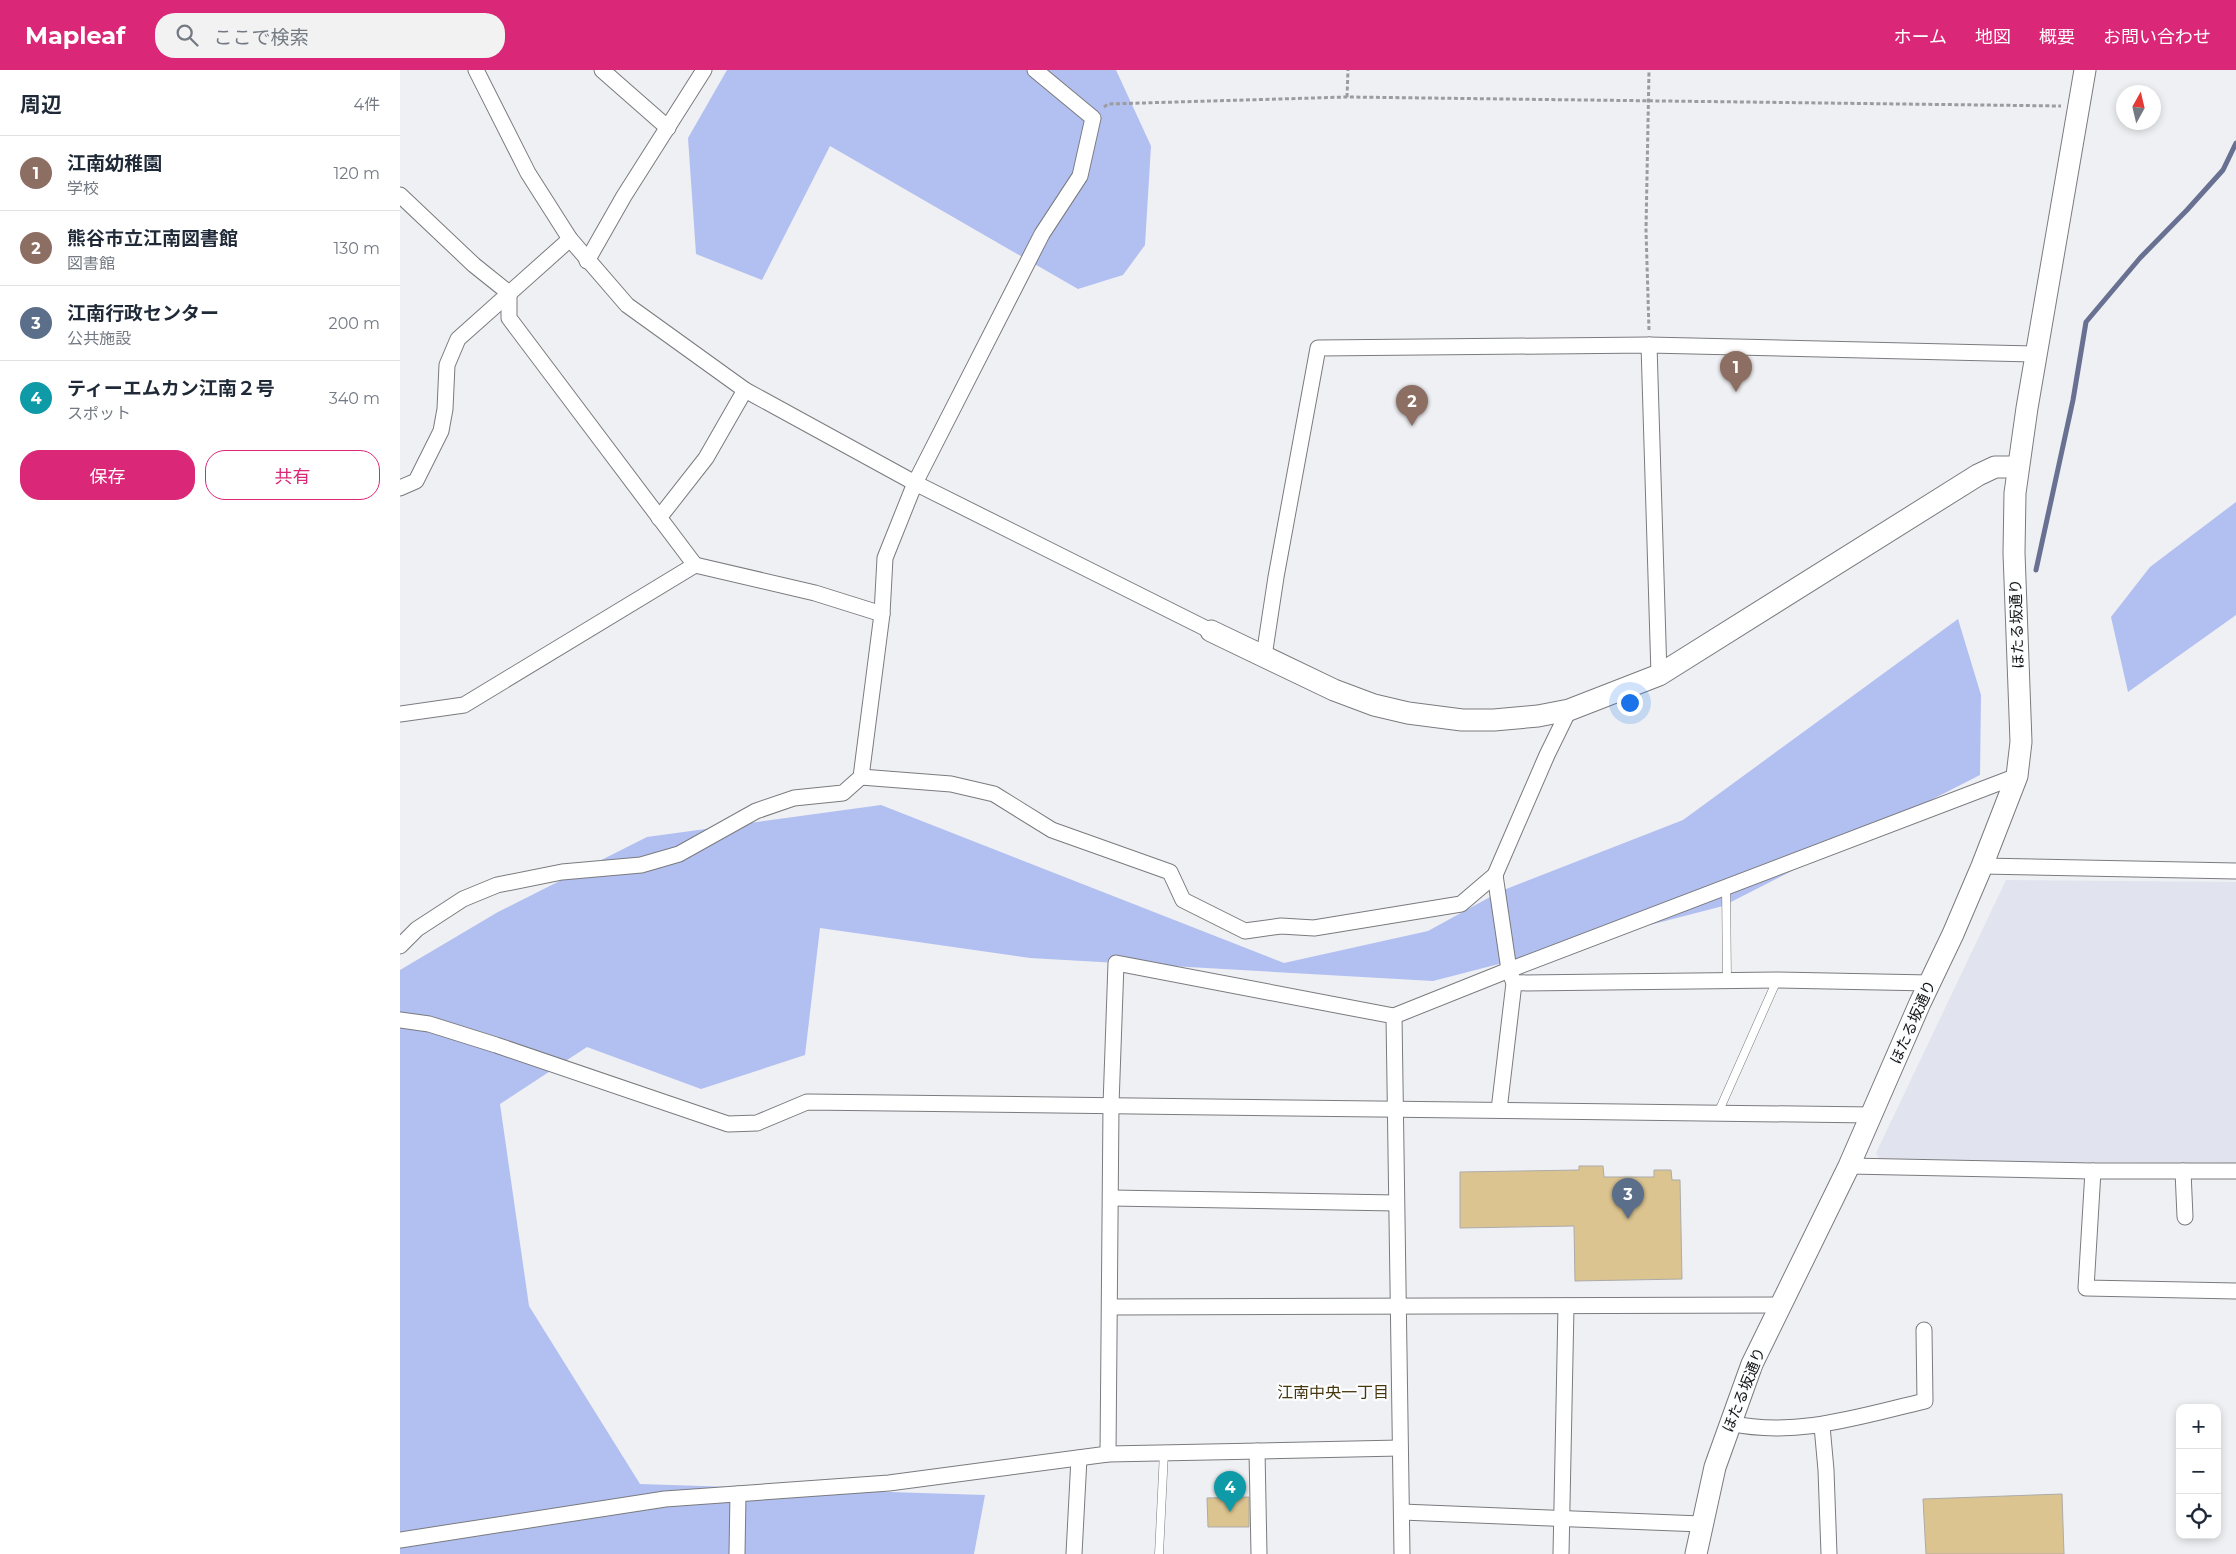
<!DOCTYPE html>
<html lang="ja">
<meta charset="utf-8">
<style>
body{margin:0;font-family:Montserrat,"Noto Sans JP",sans-serif;background:#f2f2f3;color:#1f2937}
.controls{position:absolute;right:15px;bottom:15px;display:grid;overflow:hidden;border-radius:10px;box-shadow:0 2px 8px #0003}
.controls button{width:45px;height:45px;display:grid;place-items:center;padding:0;border:0;border-bottom:1px solid #e0e1e3;background:#fff;color:#1f2937;font:25px sans-serif}
.compass{position:absolute;left:1716px;top:15px;width:45px;height:45px;border-radius:50%;background:#fff;box-shadow:0 2px 8px #0003;rotate:8deg}
.you{position:absolute;left:1229px;top:632px;width:18px;height:18px;margin:-12px;border:4px solid #fff;border-radius:50%;background:#1a73e8;box-shadow:0 0 0 8px #1a73e833}
.badge{display:grid;place-items:center;width:32px;height:32px;border-radius:50%;background:#db2777;color:#fff;font-size:16px;font-weight:700}
.pin{position:absolute;translate:-50% -41px;filter:drop-shadow(0 1px 2px #0008)}
.pin::after{content:'';position:absolute;top:26px;width:18px;height:15px;background:inherit;clip-path:polygon(0 0,100% 0,50% 100%)}
.list{margin:0;padding:0;list-style:none}
h2{display:flex;justify-content:space-between;align-items:center;height:65px;margin:0;padding:0 20px;font-size:21px}
h2 small{font-size:16px;font-weight:400;color:#747a83}
.list li{display:grid;grid-template-columns:32px 1fr auto;gap:15px;align-items:center;box-sizing:border-box;height:75px;padding:0 20px;border-top:1px solid #e0e1e3}
.list b{display:block;font-size:19px;white-space:nowrap}
.list p{margin:0;font-size:16px;white-space:nowrap;color:#747a83}
.list em{font-size:16px;font-style:normal;color:#747a83}
.actions{display:flex;gap:10px;padding:15px 20px}
.actions a{flex:1;padding:11px 0;border:1px solid #db2777;border-radius:20px;text-align:center;font-size:18px;color:#db2777}
.actions .main{background:#db2777;color:#fff}
.icon{flex:none;width:28px;height:28px;fill:none;stroke:currentColor;stroke-width:2;stroke-linecap:round;stroke-linejoin:round}
.map{position:relative;flex:none;width:1836px;height:1484px;overflow:hidden}
header{display:flex;align-items:center;gap:30px;box-sizing:border-box;height:70px;padding:0 25px;background:#db2777;color:#fff}
header strong{font-size:24px}
nav{display:flex;gap:28px;margin-inline-start:auto;font-size:18px}
.search{width:350px;height:45px;background:#f2f2f3;display:flex;align-items:center;gap:12px;box-sizing:border-box;padding:0 18px;border-radius:20px;color:#747a83;font-size:19px}
main{display:flex}
aside{flex:1;background:#fff}
.map>svg:first-child{display:block}
</style>
<header>
<strong>Mapleaf</strong>
<div class="search"><svg class="icon" aria-label="search" viewBox="0 0 24 24"><circle cx="10" cy="10" r="6"/><path d="M15 15l6 6"/></svg>ここで検索</div>
<nav><a>ホーム</a><a>地図</a><a>概要</a><a>お問い合わせ</a></nav>
</header>
<main>
<aside>
<h2>周辺<small>4件</small></h2>
<ul class="list">
<li><span class="badge" style="background:#8d6e63">1</span><div><b>江南幼稚園</b><p>学校</p></div><em>120 m</em></li>
<li><span class="badge" style="background:#8d6e63">2</span><div><b>熊谷市立江南図書館</b><p>図書館</p></div><em>130 m</em></li>
<li><span class="badge" style="background:#5c6f8a">3</span><div><b>江南行政センター</b><p>公共施設</p></div><em>200 m</em></li>
<li><span class="badge" style="background:#0f9aa8">4</span><div><b>ティーエムカン江南２号</b><p>スポット</p></div><em>340 m</em></li>
</ul>
<div class="actions"><a class="main">保存</a><a>共有</a></div>
</aside>
<div class="map">
<svg width="1836" height="1484" viewBox="0 0 1836 1484">
<rect width="100%" height="100%" fill="#eff0f3"/>
<path fill="#e1e4ee" d="M1606 810 1836 812V1093L1480 1091 1476 1083Z"/>
<g fill="#b2bff1">
<path d="M327 0H716L751 76 745 175 723 205 678 219 430 76 362 210 296 184 288 68Z"/>
<path d="M1836 432V545L1728 622 1711 547 1750 497Z"/>
<path d="M1558 549 1581 625 1580 705 1323 836 1033 911 630 888 420 858 405 985 301 1019 187 977 100 1034 129 1236 240 1414 585 1425 574 1484H0V900L98 842 247 767 481 735 884 893 1028 861 1101 821 1283 750Z"/>
</g>
<g fill="none" stroke-linecap="round" stroke-linejoin="round">
<path stroke="#697193" stroke-width="5" d="M1636 500 1673 330 1686 252 1740 188 1787 140 1823 100 1836 73"/>
</g>
<g fill="#dbc490" stroke="#acaba9">
<path d="M1179 1096H1203L1204 1107H1254V1100H1271L1272 1110H1280L1282 1209 1175 1211 1174 1156 1060 1158V1102L1179 1100Z"/>
<path d="M1662 1424 1664 1484H1526L1523 1429Z"/>
<path d="M849 1427V1457H808L807 1428Z"/>
</g>
<g fill="none" stroke-linecap="round" stroke-linejoin="round">
<defs>
<g id="lane">
<path d="M1326 817 1327 910"/>
<path d="M1318 1043 1377 910"/>
<path d="M759 1484 764 1382"/>
</g>
<g id="street">
<path d="M76 0 128 103 170 169 227 235 345 320 515 413 811 561"/>
<path d="M202 0 268 58"/>
<path d="M0 125 74 195 109 223V248L295 495"/>
<path d="M187 191 224 126 304 0"/>
<path d="M1249 275 1259 605"/>
<path d="M0 418 16 411 41 361 45 339 47 295 58 269 170 169"/>
<path d="M259 448 306 388 345 320"/>
<path d="M864 586 876 507 918 278 1249 275 1637 284"/>
<path d="M0 644 64 635 295 495 415 523 482 544"/>
<path d="M461 707 551 714 594 724 652 760 770 802 783 830 845 861 881 856 914 858 1061 834 1095 805 1147 685 1169 640"/>
<path d="M1582 796 1836 801"/>
<path d="M1095 805 1109 900 1114 913 1099 1040"/>
<path d="M0 876 17 859 63 829 97 815 162 802 241 795 279 784 356 741 394 728 443 723 461 707 482 544 485 488 515 413 642 164 680 106 693 48 635 0"/>
<path d="M1114 913 1377 910 1530 913"/>
<path d="M994 946 1109 900 1617 706"/>
<path d="M0 950 29 954 96 975 328 1054 357 1053 407 1032 1472 1045"/>
<path d="M1449 1096 1693 1101H1836"/>
<path d="M1693 1101 1686 1218 1836 1221"/>
<path d="M1783 1101 1785 1147"/>
<path d="M711 1128 996 1133"/>
<path d="M710 1237 1380 1235"/>
<path d="M1330 1353C1395 1368 1461 1346 1525 1331L1524 1260"/>
<path d="M1422 1356 1426 1400 1429 1484"/>
<path d="M857 1381 859 1484"/>
<path d="M708 1384 711 1035 716 893 994 946 1002 1484"/>
<path d="M1002 1442 1301 1454"/>
<path d="M0 1470 265 1429 489 1413 708 1384 1000 1378"/>
<path d="M337 1484 338 1424"/>
<path d="M674 1484 679 1388"/>
<path d="M1161 1484 1166 1236"/>
</g>
<g id="secondary">
<path d="M811 561 934 620 974 635 1008 643 1062 650H1094L1138 646 1169 640 1259 605 1578 405 1595 397H1618"/>
<path d="M1296 1484 1315 1397 1352 1294 1449 1096 1520 933 1553 864 1582 796 1617 706 1621 672 1614 483 1615 423 1627 338 1685 0"/>
</g>
</defs>
<use href="#lane" stroke="#7a7b7e" stroke-width="9"/>
<use href="#street" stroke="#7a7b7e" stroke-width="17"/>
<use href="#secondary" stroke="#7a7b7e" stroke-width="23"/>
<g stroke="#9c9c9f" stroke-width="3" stroke-dasharray="4 2.5" stroke-linecap="butt">
<path d="M947 27 948 0"/>
<path d="M704 37 708 34 947 27 1661 36"/>
<path d="M1249 260 1246 160 1249 0"/>
</g>
<use href="#lane" stroke="#fff" stroke-width="8"/>
<use href="#street" stroke="#fff" stroke-width="15"/>
<use href="#secondary" stroke="#fff" stroke-width="21"/>
</g>
<g text-anchor="middle" stroke-width="4.5" stroke-linejoin="round" paint-order="stroke">
<g font-size="15" fill="#141415" stroke="#fcfdff">
<text transform="translate(1617 554) rotate(-92)" y="5">ほたる坂通り</text>
<text transform="translate(1513 952) rotate(-66)" y="5">ほたる坂通り</text>
<text transform="translate(1344 1320) rotate(-68)" y="5">ほたる坂通り</text>
</g>
<g font-size="16" fill="#46370e" stroke="#fcfdff">
<text x="933" y="1328">江南中央一丁目</text>
</g>
</g>
</svg>
<div class="controls">
<button>+</button>
<button>−</button>
<button><svg class="icon" aria-label="locate" viewBox="0 0 24 24"><circle cx="12" cy="12" r="6"/><path d="M12 2v4M12 18v4M2 12h4M18 12h4"/></svg></button>
</div>
<svg class="compass" viewBox="-18 -18 36 36"><path d="M0-13l5 13h-10z" fill="#e53935"/><path d="M0 13l5-13h-10z" fill="#747a83"/></svg>
<div class="you"></div>
<div class="pin badge" style="left:1336px;top:322px;background:#8d6e63">1</div>
<div class="pin badge" style="left:1012px;top:356px;background:#8d6e63">2</div>
<div class="pin badge" style="left:1228px;top:1149px;background:#5c6f8a">3</div>
<div class="pin badge" style="left:830px;top:1442px;background:#0f9aa8">4</div>
</div>
</main>
